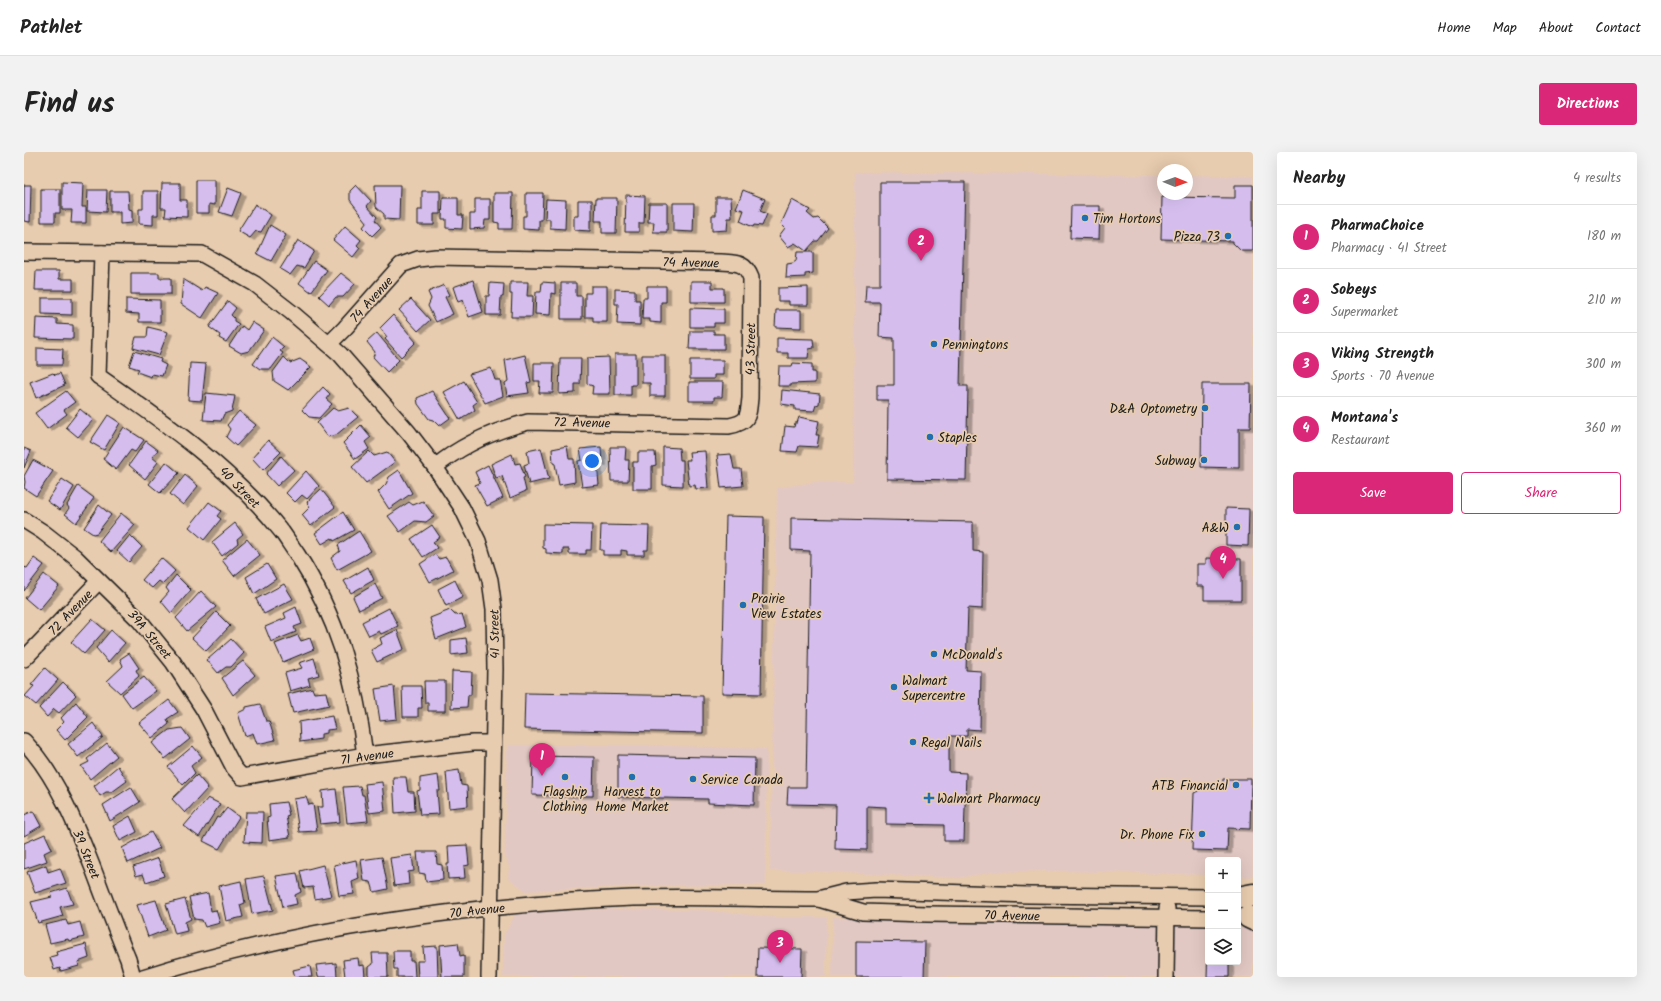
<!DOCTYPE html>
<meta charset="utf-8">
<style>
body{margin:0;font-family:Kalam,sans-serif;background:#f2f2f2;color:#222}
.controls{position:absolute;right:12px;bottom:12px;display:grid;overflow:hidden;border-radius:4px;box-shadow:0 4px 16px #0002}
.controls button{width:36px;height:36px;display:grid;place-items:center;padding:0;border:0;border-bottom:1px solid #e0e0e0;background:#fff;color:#222;font:20px sans-serif}
.compass{position:absolute;left:1133px;top:12px;width:36px;height:36px;border-radius:50%;background:#fff;box-shadow:0 4px 16px #0002;rotate:91deg}
.you{position:absolute;left:568px;top:309px;width:14px;height:14px;margin:-10px;border:3px solid #fff;border-radius:50%;background:#1a73e8;box-shadow:0 0 0 6px #1a73e833}
.badge{display:grid;place-items:center;width:26px;height:26px;border-radius:50%;background:#db2777;color:#fff;font-size:13px;font-weight:700}
.pin{position:absolute;translate:-50% -33px;filter:drop-shadow(0 1px 2px #0008)}
.pin::after{content:'';position:absolute;top:21px;width:14px;height:12px;background:inherit;clip-path:polygon(0 0,100% 0,50% 100%)}
.list{margin:0;padding:0;list-style:none}
h2{display:flex;justify-content:space-between;align-items:center;height:52px;margin:0;padding:0 16px;font-size:17px}
h2 small{font-size:13px;font-weight:400;color:#767676}
.list li{display:grid;grid-template-columns:26px 1fr auto;gap:12px;align-items:center;box-sizing:border-box;height:64px;padding:0 16px;border-top:1px solid #e0e0e0}
.list b{display:block;font-size:15px;white-space:nowrap}
.list p{margin:0;font-size:13px;white-space:nowrap;color:#767676}
.list em{font-size:13px;font-style:normal;color:#767676}
.actions{display:flex;gap:8px;padding:12px 16px}
.actions a{flex:1;padding:9px 0;border:1px solid #db2777;border-radius:4px;text-align:center;font-size:14px;color:#db2777}
.actions .main{background:#db2777;color:#fff}
.icon{flex:none;width:22px;height:22px;fill:none;stroke:currentColor;stroke-width:2;stroke-linecap:round;stroke-linejoin:round}
.map{position:relative;flex:none;width:1229px;height:825px;overflow:hidden;border-radius:4px}
header{display:flex;align-items:center;gap:24px;box-sizing:border-box;height:56px;padding:0 20px;background:#fff;border-bottom:1px solid #e0e0e0}
header strong{font-size:19px}
nav{display:flex;gap:22px;margin-inline-start:auto;font-size:14px}
.intro{display:flex;align-items:center;justify-content:space-between;box-sizing:border-box;height:96px;padding:0 24px}
h1{margin:0;font-size:28px}
.button{padding:10px 18px;border-radius:4px;background:#db2777;color:#fff;font-size:14px;font-weight:700}
main{display:flex;gap:24px;padding:0 24px}
aside{flex:1;background:#fff;border-radius:4px;box-shadow:0 4px 16px #0002}
.map>svg:first-child{display:block}
</style>
<header>
<strong>Pathlet</strong>
<nav><a>Home</a><a>Map</a><a>About</a><a>Contact</a></nav>
</header>
<div class="intro"><h1>Find us</h1><a class="button">Directions</a></div>
<main>
<div class="map">
<svg width="1229" height="825" viewBox="0 0 1229 825">
<defs>
<filter id="shadow"><feDropShadow dx="4.5" dy="2.5" stdDeviation="0" flood-color="#0004"/></filter>
</defs>
<rect width="100%" height="100%" fill="#e8ccaf"/>
<filter id="ink" filterUnits="userSpaceOnUse"><feTurbulence type="fractalNoise" baseFrequency=".025" numOctaves="2"/><feDisplacementMap in="SourceGraphic" scale="8" xChannelSelector="R" yChannelSelector="G"/><feConvolveMatrix kernelMatrix="1 2 1 2 8 2 1 2 1" color-interpolation-filters="sRGB"/></filter>
<g filter="url(#ink)">
<g fill="#e2c8c2">
<path d="M831 20 1139 23V42H1163V23L1229 24V723L1226 725 1214 724V708H1184V723L1038 719 970 720 934 726 774 719H746L753 336 791 330H829Z"/>
<path d="M483 593H622L743 597 742 733 621 734 502 739 484 726 485 715 481 703Z"/>
<path d="M583 757 679 758 747 765H803L802 825H479L480 783 492 761Z"/>
<path d="M809 765 1184 775V810H1214V776H1229V825H808Z"/>
</g>
<g fill="#d5beee" stroke="#1c1c1c" filter="url(#shadow)">
<path d="M172 28H191V53L185 52V61H172Z"/>
<path d="M38 30 59 31 58 55H62V71H47L48 58H38Z"/>
<path d="M856 30H941L936 234H944L942 328 863 327 864 248H853V233H870V186L855 185 856 150H841L842 133H856Z"/>
<path d="M138 31H156V48H163V65L141 64 142 56H137Z"/>
<path d="M0 33H7L6 70 0 69Z"/>
<path d="M332 33 347 49 343 54 353 65 351 68 357 75 348 84 339 75 343 70 326 48V39Z"/>
<path d="M351 33H376L375 68 360 67V62L352 55Z"/>
<path d="M1211 33H1229V99H1217L1209 91V89L1137 87 1138 45 1211 46Z"/>
<path d="M204 36 217 41 208 64 195 60Z"/>
<path d="M17 37H36V61H31V70H17Z"/>
<path d="M64 38H83L82 60 63 59Z"/>
<path d="M719 38 741 47 736 59 743 62 738 74 730 73 729 75 716 69 720 58 712 56Z"/>
<path d="M86 39H104L105 57 108 58V71L96 72V60H86Z"/>
<path d="M119 39H134V63H129V73L115 72V57H119Z"/>
<path d="M398 39H416V62H410V73H394V58H398Z"/>
<path d="M470 41H489L488 77H475V71L470 70Z"/>
<path d="M502 41H519L518 68H515V78L499 77V64H502Z"/>
<path d="M602 43 621 44 620 71H615V80H601Z"/>
<path d="M692 45H707L708 66H704L703 78 688 79V63H692Z"/>
<path d="M419 46H434V63H439L438 77 422 76V67H418Z"/>
<path d="M572 46H593L592 81H578V69H571Z"/>
<path d="M451 47H466V68H461L460 76 446 77V62H451Z"/>
<path d="M522 47 542 48 541 77 526 76V67H521Z"/>
<path d="M554 48H568V69H566V79L550 78V64H554Z"/>
<path d="M768 48 786 58 783 61 790 67 794 66 804 76 794 89H791L782 99 771 91 764 95 755 84 761 76 757 72Z"/>
<path d="M625 51H643V80H629L630 70H624Z"/>
<path d="M649 51H670L669 80 649 79Z"/>
<path d="M231 52 247 63 237 80 232 79 226 86 214 79Z"/>
<path d="M1047 54H1076L1075 87 1046 86Z"/>
<path d="M246 73 262 83 247 109 233 102Z"/>
<path d="M321 74 337 88 333 93 336 96 329 105 309 88Z"/>
<path d="M274 88 290 99 280 116 273 114 266 123 256 117Z"/>
<path d="M773 100H789V121L781 122V125L762 126 763 112 769 111 772 109Z"/>
<path d="M290 109 303 118 287 140 275 131Z"/>
<path d="M12 119H35V127H49V138H11Z"/>
<path d="M107 121H135V126H147V142H107Z"/>
<path d="M317 121 331 132 319 145H312L305 153 295 144Z"/>
<path d="M159 127 178 139 181 135 194 141 178 166 157 152Z"/>
<path d="M449 128 459 160 445 165 439 148 434 150 429 135Z"/>
<path d="M667 129H688V136H700V150H667Z"/>
<path d="M486 130H504L503 144H509L508 165H487L488 142H486Z"/>
<path d="M518 130 531 131V142L527 141 526 163 511 162 512 140H517Z"/>
<path d="M466 131 480 132 479 145 477 144 476 163H462V144H465Z"/>
<path d="M537 131H552V144H558V167H537Z"/>
<path d="M420 133 425 143 421 145 429 162 412 170 404 154 407 147 404 140Z"/>
<path d="M567 134H583V170H569V165H561V141H567Z"/>
<path d="M623 134H642V150H637V171L626 170V167H618L619 146H623Z"/>
<path d="M784 135V153H765V149H754V136Z"/>
<path d="M591 137 611 138V148H616V173L593 172 594 152H591Z"/>
<path d="M18 146H48V163L18 162Z"/>
<path d="M102 147 136 148V170H115V162L102 161Z"/>
<path d="M387 147 406 168 394 179 375 158Z"/>
<path d="M204 149 212 156 207 163 210 166V169L215 172 202 190 195 186 196 183 185 175Z"/>
<path d="M666 156 700 157V171H690V175H666Z"/>
<path d="M752 158H777V176L751 175Z"/>
<path d="M369 163 392 190 377 205 361 187 363 185 356 176Z"/>
<path d="M12 166 33 167V172L49 173V187L11 186Z"/>
<path d="M228 170 240 178 225 199 217 201 205 194 218 174 223 178Z"/>
<path d="M124 175 144 180 135 203 109 196 112 185H123Z"/>
<path d="M666 179H690V182H700V197H665Z"/>
<path d="M353 181 375 208 363 220 349 205 351 200 343 190Z"/>
<path d="M248 185 260 195 256 199 259 201 247 217H236L229 212Z"/>
<path d="M753 186 789 187 790 196 785 197 784 206H764V201H753Z"/>
<path d="M13 196 39 197 38 213H13Z"/>
<path d="M110 199 137 207 136 210 142 213 138 224 128 222 127 225 113 220 115 217 105 214Z"/>
<path d="M591 202H612V233H607V243H591Z"/>
<path d="M501 203 507 230 503 231 505 241 483 244 481 231 484 229 481 208Z"/>
<path d="M618 203H641V244H626V231H618Z"/>
<path d="M260 205 266 211 276 207 287 215 264 238 250 229 249 220Z"/>
<path d="M585 205 586 242H568L569 234 563 232V206Z"/>
<path d="M536 206H557L556 232H551V241L535 242Z"/>
<path d="M666 208H699V223H690V227H666Z"/>
<path d="M166 211 182 212 178 249 164 248Z"/>
<path d="M510 211H530L529 241H515L516 229H510Z"/>
<path d="M769 211 788 212V220H791V231L767 232V234H754L755 214H768Z"/>
<path d="M467 216 471 228H476L479 244 461 251 445 222Z"/>
<path d="M29 221 31 223 36 221 41 233 12 246 6 230Z"/>
<path d="M440 229 453 250 449 253 451 258 436 268 420 240Z"/>
<path d="M665 230H699L698 245H690V249H665Z"/>
<path d="M1178 232H1227L1226 276H1215V316L1177 315Z"/>
<path d="M299 235 306 242 302 247 308 252 295 266 285 265 278 258Z"/>
<path d="M758 238 796 242 795 252 792 253 790 259 771 258V254L757 252Z"/>
<path d="M42 239 51 250 40 258 43 262 23 277 11 261Z"/>
<path d="M408 239 426 266 415 274 409 268 405 267 394 252 393 246Z"/>
<path d="M182 241 211 244 208 259 200 262 197 269 179 268Z"/>
<path d="M309 256 314 259 325 256 334 265 312 283 304 285 293 271Z"/>
<path d="M56 257 69 268 54 285 42 275Z"/>
<path d="M215 259 232 273 212 294 202 285 206 277 203 273Z"/>
<path d="M84 263 96 271 80 298 66 290Z"/>
<path d="M775 265 795 269 792 283H795L793 295 775 294 773 300 758 299 761 274 770 275 771 271H773Z"/>
<path d="M337 273 347 285 341 290 345 297 331 307 319 291Z"/>
<path d="M100 275 120 288 111 300 107 298 92 318 79 307Z"/>
<path d="M244 288 257 300 239 318 228 306Z"/>
<path d="M122 289 134 298 128 305 134 310 121 327 105 313Z"/>
<path d="M543 294 545 307H550L551 330 535 333 531 312 529 311 528 297Z"/>
<path d="M577 295 578 311H573L575 333 558 335 554 309 558 308 556 297Z"/>
<path d="M586 295H602L601 308H605L604 329H587Z"/>
<path d="M639 295 655 296 656 308H659V334L639 333Z"/>
<path d="M0 296 7 299 0 316Z"/>
<path d="M517 296 525 327 505 332 500 313 505 311 503 299Z"/>
<path d="M345 299 350 304 363 300 371 310 342 331 328 315Z"/>
<path d="M681 299 684 336 672 337 671 333 665 334 662 308H666L665 300Z"/>
<path d="M614 300H631L632 313 628 314V337H609V310H614Z"/>
<path d="M488 302 491 312 496 311 501 325 499 326 502 339 486 346 478 324 472 326 467 312Z"/>
<path d="M707 302 710 317H717L719 334 697 336 693 303Z"/>
<path d="M257 304 270 318 253 334 242 322Z"/>
<path d="M9 308 29 319 12 344 0 336 1 330 0 324Z"/>
<path d="M142 310 155 321 136 341 125 332Z"/>
<path d="M464 313 479 346 463 354 451 333 456 331 451 320Z"/>
<path d="M375 318 388 341 365 357 354 340 362 332 365 325Z"/>
<path d="M282 319 295 334 283 347 278 343 271 350 262 341Z"/>
<path d="M161 323 174 334 159 353 146 342Z"/>
<path d="M38 327 50 335 36 358 23 349Z"/>
<path d="M54 334 70 346 52 371 41 362 45 356 43 353Z"/>
<path d="M297 337 311 355 287 374 278 363 286 355 283 350Z"/>
<path d="M399 349 410 364 402 370 391 369 376 380 364 364 385 350 389 353Z"/>
<path d="M185 350 197 359 193 364 197 367 180 388 165 375Z"/>
<path d="M75 353 87 363 73 381 69 382 60 376Z"/>
<path d="M1202 356 1225 357 1224 394 1202 393Z"/>
<path d="M319 360 330 378 310 389 308 386 298 392 291 381Z"/>
<path d="M97 361 111 373 87 400 75 389Z"/>
<path d="M702 364 740 365 737 542 698 541Z"/>
<path d="M767 366 949 370V399L959 400 958 457 944 456 942 518 957 519 956 578 943 577V584H925V620L942 621 940 689H920V673L862 672V655L843 654V698L811 697 812 653 763 652 764 635H782L786 399 767 398Z"/>
<path d="M211 371 219 382 213 387 214 391 198 404 188 390Z"/>
<path d="M519 372 568 373 567 398H562V402H545V397H539V402L522 401V397L519 396Z"/>
<path d="M408 373 416 385 409 390 413 396 399 405 387 387Z"/>
<path d="M577 373 625 374 624 398H620V403H603V399L597 398V403H579V398H576Z"/>
<path d="M335 379 347 399 313 418 307 406 316 399 314 393Z"/>
<path d="M106 383 118 395 105 410 93 399Z"/>
<path d="M223 387 236 403 210 424 198 408Z"/>
<path d="M411 402 415 407 422 405 429 418 406 430 396 412Z"/>
<path d="M10 406 20 413 0 439V415L3 416Z"/>
<path d="M137 406 151 419 139 432 135 429 128 436 118 428Z"/>
<path d="M1182 406 1217 407V448H1180V434H1173V412H1182Z"/>
<path d="M243 412 252 427 230 442 222 425Z"/>
<path d="M344 415 350 428 327 441 320 429Z"/>
<path d="M20 422 35 434 15 458 1 446Z"/>
<path d="M152 423 167 438 147 461 137 449 145 440 142 436Z"/>
<path d="M431 428 439 445 422 454 414 437Z"/>
<path d="M260 432 269 447 240 462 232 447Z"/>
<path d="M351 432 358 446 335 458 329 445Z"/>
<path d="M177 439 192 455 163 479 152 466Z"/>
<path d="M272 455 278 472 270 475 272 480 247 490 241 475 262 466 260 461Z"/>
<path d="M365 456 374 474 357 482 355 479 345 484 338 470Z"/>
<path d="M426 458 431 463 438 462 442 475 412 487 406 466Z"/>
<path d="M192 460 206 474 182 499 168 486Z"/>
<path d="M68 467 81 478 60 502 47 490Z"/>
<path d="M87 478 101 491 84 510 72 496Z"/>
<path d="M373 478 380 497 353 510 347 498 358 492 356 486Z"/>
<path d="M274 483 277 489 286 486 290 497 259 510 251 492Z"/>
<path d="M442 486 444 501 427 503V488Z"/>
<path d="M207 487 220 501 207 515H202L194 521 183 508Z"/>
<path d="M105 501 115 516 112 518 115 524 96 541 83 529 99 514 96 507Z"/>
<path d="M290 506 295 523 284 526 286 533 266 539 261 521 278 516 275 511Z"/>
<path d="M219 509 231 523 209 543 198 526Z"/>
<path d="M21 516 34 528 12 553 1 544 10 534 7 533Z"/>
<path d="M428 519 448 520 447 543H444L443 555 427 556Z"/>
<path d="M120 525 132 539 108 556 98 542Z"/>
<path d="M400 529H421V559H404V551H401Z"/>
<path d="M39 530 52 543 35 561 30 557 23 565 15 556Z"/>
<path d="M370 534 373 567 356 569 351 537Z"/>
<path d="M378 534H397L398 556H394V565H379Z"/>
<path d="M288 536 290 541 302 540 305 553 269 561 264 542Z"/>
<path d="M501 541 679 544V581L500 577Z"/>
<path d="M145 548 154 560 143 567 145 572 128 586 115 571Z"/>
<path d="M52 550 64 565 41 588 32 578 40 570 37 566Z"/>
<path d="M236 552 242 569H245L251 588 233 592 229 581 221 584 214 561 222 557V555Z"/>
<path d="M308 564 311 577 303 578V581L297 582V587L276 590 275 570Z"/>
<path d="M69 571 79 585 54 605 44 592Z"/>
<path d="M158 576 166 587 141 607 128 591 145 578Z"/>
<path d="M83 591 93 604 66 627 57 614 65 610 63 607Z"/>
<path d="M169 594 178 605 167 614 171 621 159 633 144 615Z"/>
<path d="M594 603 731 606 730 653 684 651V647L594 645Z"/>
<path d="M509 604 570 605 569 644 508 643Z"/>
<path d="M94 614 103 629 88 640H82L76 644 70 634Z"/>
<path d="M435 618 437 633 443 634 444 654 425 656 422 620Z"/>
<path d="M173 623 184 636 161 661 148 647Z"/>
<path d="M414 623 416 639H413L415 662 396 663 393 639 396 638V626Z"/>
<path d="M369 625H382L384 640H390L391 659 371 661Z"/>
<path d="M1199 627H1227L1226 677 1204 676 1203 699 1168 698 1170 641 1180 636H1199Z"/>
<path d="M358 630 361 659 345 661 341 632Z"/>
<path d="M336 634 338 643H340L344 669 323 671 319 635Z"/>
<path d="M107 635 116 650 86 669 79 653Z"/>
<path d="M312 637 316 670 296 672 293 655H299L298 639Z"/>
<path d="M282 645 285 653 289 652 293 679 275 680 270 647Z"/>
<path d="M184 646 196 652 175 685 160 674Z"/>
<path d="M262 650 265 663 262 664 266 685 245 688 243 666 246 665 245 652Z"/>
<path d="M203 656 215 665 195 697 179 689 193 665 195 666Z"/>
<path d="M9 659 17 674 0 684V663Z"/>
<path d="M222 660H239L238 691 220 690Z"/>
<path d="M106 664 113 680 96 689 89 674Z"/>
<path d="M127 680 136 696 104 711 98 696Z"/>
<path d="M21 682 28 697 20 701 23 709 0 717V691Z"/>
<path d="M443 693 445 713 440 714 441 726 424 727 423 712H425L424 694Z"/>
<path d="M393 700H412L413 712 418 713 419 728 402 730 401 722 395 721Z"/>
<path d="M388 703 390 719 384 720 385 732 370 734 366 706Z"/>
<path d="M358 705 364 737 350 740 347 730 340 729 337 708Z"/>
<path d="M134 706 140 724 122 730 119 722 112 724 109 715Z"/>
<path d="M332 708 335 727 328 730 330 742 315 744 310 713Z"/>
<path d="M22 713 24 720 36 716 42 731 11 741 3 720Z"/>
<path d="M299 713 307 744 291 747 289 735 280 736 276 719Z"/>
<path d="M273 721 277 740 271 743 273 752 259 755 252 724Z"/>
<path d="M240 724 249 758 228 762 222 727Z"/>
<path d="M217 729 221 751 216 753 219 765 202 769 195 734Z"/>
<path d="M43 736 49 752 36 755 39 764 14 771 7 750 28 745 27 741Z"/>
<path d="M184 741 187 759 192 758 196 771 181 775 178 768 170 767 165 745Z"/>
<path d="M161 747 167 767 161 770 163 779 151 782 142 752Z"/>
<path d="M132 748 142 778 124 785 113 753Z"/>
<path d="M42 768 44 773 56 770 60 785 45 789 44 787 26 791 21 773Z"/>
<path d="M832 789 901 790 900 825H832Z"/>
<path d="M1184 789V810H1205V825H1183Z"/>
<path d="M434 791 436 804 440 803V825H418L416 793Z"/>
<path d="M62 792 65 806 54 810 55 814 37 819 36 816 30 818 26 805 33 803 32 800Z"/>
<path d="M413 794 414 825H394L393 809H400L399 795Z"/>
<path d="M734 796 778 797 777 825H733Z"/>
<path d="M369 799H386V809H390L391 825H373V817H370Z"/>
<path d="M348 801H363L364 825H345V815L349 812Z"/>
<path d="M334 806 335 814 340 813 341 825H321L319 808Z"/>
<path d="M312 811 313 825H294L292 813Z"/>
<path d="M286 814 288 825H271L269 818Z"/>
</g>
<g fill="none" stroke-linecap="round" stroke-linejoin="round">
<defs>
<g id="minor">
<path d="M0 100 178 102 231 132 267 160 316 202 385 281 411 315 438 356 454 389 466 428 470 457 471 517 465 825"/>
<path d="M78 101 74 224C140 270 207 316 258 380 263 387 268 395 273 402 313 464 332 531 341 603"/>
<path d="M305 192 321 176 377 113 394 107 412 105 697 110C713 111 721 110 727 126L726 246C724 265 725 270 705 274L504 270C469 279 439 292 411 315"/>
<path d="M0 368 19 380 51 405 116 469 149 510 180 558 210 616 218 625 341 603 449 591H469"/>
<path d="M0 507 75 429"/>
<path d="M0 589C34 626 52 673 70 719 81 748 92 778 104 807L109 825"/>
<path d="M795 747 839 760 903 762 1184 766"/>
<path d="M119 825C273 776 447 752 609 746 670 744 733 747 794 747L822 740 852 738 1005 743 1184 745"/>
<path d="M1142 825 1143 756"/>
</g>
<g id="highway">
<path d="M1219 745 1229 743"/>
<path d="M1225 765 1229 767"/>
</g>
</defs>
<use href="#minor" stroke="#1c1c1c" stroke-width="18"/>
<use href="#highway" stroke="#1c1c1c" stroke-width="25"/>
<use href="#minor" stroke="#e8ccaf" stroke-width="15"/>
<use href="#highway" stroke="#e8ccaf" stroke-width="22"/>
</g>
</g>
<g fill="#1f6fb2" stroke="#e8ccaf" stroke-width="1.5">
<circle cx="1061" cy="66" r="4"/>
<circle cx="1204" cy="84" r="4"/>
<circle cx="910" cy="192" r="4"/>
<circle cx="1181" cy="256" r="4"/>
<circle cx="906" cy="285" r="4"/>
<circle cx="1180" cy="308" r="4"/>
<circle cx="1213" cy="375" r="4"/>
<circle cx="719" cy="453" r="4"/>
<circle cx="910" cy="502" r="4"/>
<circle cx="870" cy="535" r="4"/>
<circle cx="889" cy="590" r="4"/>
<circle cx="541" cy="625" r="4"/>
<circle cx="608" cy="625" r="4"/>
<circle cx="669" cy="627" r="4"/>
<circle cx="1212" cy="633" r="4"/>
<path d="M903 640h4v4h4v4h-4v4h-4v-4h-4v-4h4z"/>
<circle cx="1178" cy="682" r="4"/>
</g>
<g text-anchor="middle" stroke-width="3.5" stroke-linejoin="round" paint-order="stroke">
<g font-size="13" fill="#1c1c1c" stroke="#e8ccaf" text-anchor="start">
<text x="1069" y="71">Tim Hortons</text>
<text x="1196" y="89" text-anchor="end">Pizza 73</text>
<text x="918" y="197">Penningtons</text>
<text x="1173" y="261" text-anchor="end">D&amp;A Optometry</text>
<text x="914" y="290">Staples</text>
<text x="1172" y="313" text-anchor="end">Subway</text>
<text x="1205" y="380" text-anchor="end">A&amp;W</text>
<text x="727" y="451">Prairie<tspan x="727" dy="15">View Estates</tspan></text>
<text x="918" y="507">McDonald's</text>
<text x="878" y="533">Walmart<tspan x="878" dy="15">Supercentre</tspan></text>
<text x="897" y="595">Regal Nails</text>
<text x="677" y="632">Service Canada</text>
<text x="1204" y="638" text-anchor="end">ATB Financial</text>
<text x="541" y="644" text-anchor="middle">Flagship<tspan x="541" dy="15">Clothing</tspan></text>
<text x="608" y="644" text-anchor="middle">Harvest to<tspan x="608" dy="15">Home Market</tspan></text>
<text x="913" y="651">Walmart Pharmacy</text>
<text x="1170" y="687" text-anchor="end">Dr. Phone Fix</text>
</g>
<g font-size="13" fill="#1c1c1c" stroke="#e8ccaf">
<text transform="translate(667 110) rotate(1)" y="5">74 Avenue</text>
<text transform="translate(347 147) rotate(-48)" y="5">74 Avenue</text>
<text transform="translate(726 197) rotate(-89)" y="5">43 Street</text>
<text transform="translate(558 270) rotate(1)" y="5">72 Avenue</text>
<text transform="translate(216 335) rotate(46)" y="5">40 Street</text>
<text transform="translate(46 460) rotate(-46)" y="5">72 Avenue</text>
<text transform="translate(126 482) rotate(50)" y="5">39A Street</text>
<text transform="translate(470 482) rotate(-91)" y="5">41 Street</text>
<text transform="translate(343 604) rotate(-8)" y="5">71 Avenue</text>
<text transform="translate(63 702) rotate(68)" y="5">39 Street</text>
<text transform="translate(453 758) rotate(-6)" y="5">70 Avenue</text>
<text transform="translate(988 763) rotate(1)" y="5">70 Avenue</text>
</g>
</g>
</svg>
<div class="controls">
<button>+</button>
<button>−</button>
<button><svg class="icon" aria-label="layers" viewBox="0 0 24 24"><path d="M12 4l9 5-9 5-9-5zM3 14l9 5 9-5"/></svg></button>
</div>
<svg class="compass" viewBox="-18 -18 36 36"><path d="M0-13l5 13h-10z" fill="#e53935"/><path d="M0 13l5-13h-10z" fill="#767676"/></svg>
<div class="you"></div>
<div class="pin badge" style="left:518px;top:624px">1</div>
<div class="pin badge" style="left:897px;top:109px">2</div>
<div class="pin badge" style="left:756px;top:811px">3</div>
<div class="pin badge" style="left:1199px;top:427px">4</div>
</div>
<aside>
<h2>Nearby<small>4 results</small></h2>
<ul class="list">
<li><span class="badge">1</span><div><b>PharmaChoice</b><p>Pharmacy · 41 Street</p></div><em>180 m</em></li>
<li><span class="badge">2</span><div><b>Sobeys</b><p>Supermarket</p></div><em>210 m</em></li>
<li><span class="badge">3</span><div><b>Viking Strength</b><p>Sports · 70 Avenue</p></div><em>300 m</em></li>
<li><span class="badge">4</span><div><b>Montana's</b><p>Restaurant</p></div><em>360 m</em></li>
</ul>
<div class="actions"><a class="main">Save</a><a>Share</a></div>
</aside>
</main>
